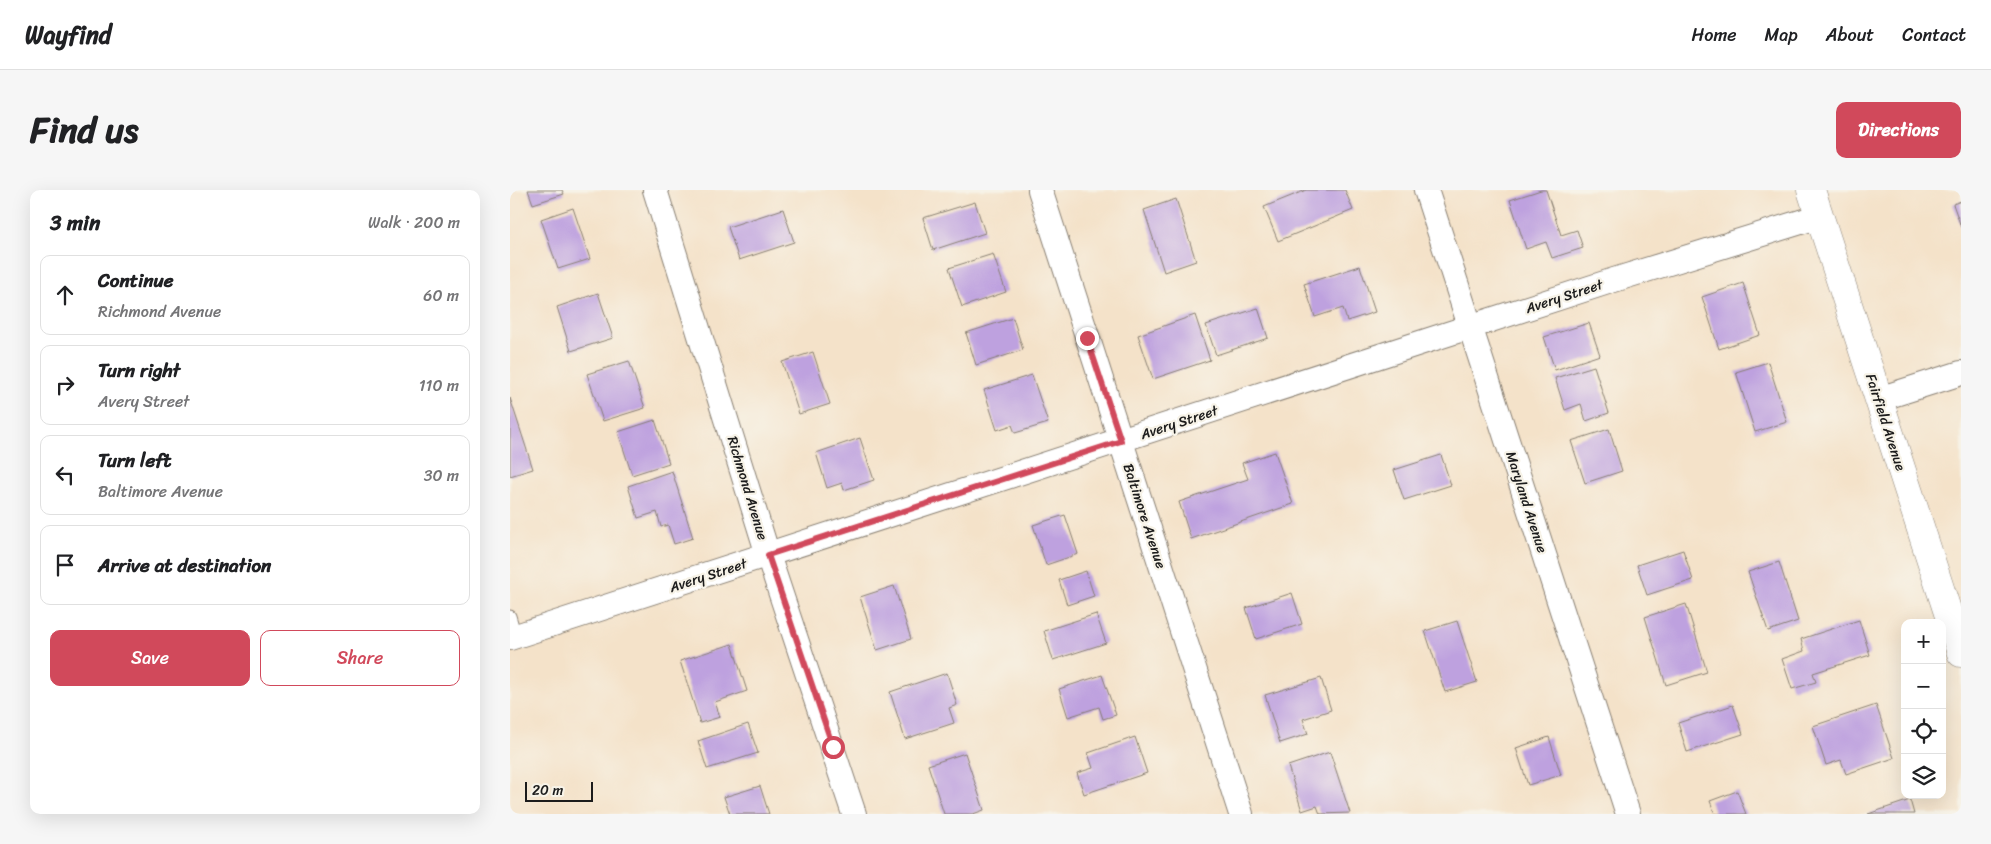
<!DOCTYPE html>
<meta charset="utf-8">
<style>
body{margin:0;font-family:Sriracha,sans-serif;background:#f6f6f6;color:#202124}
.controls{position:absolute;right:15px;bottom:15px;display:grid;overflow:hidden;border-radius:10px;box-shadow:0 5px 20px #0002}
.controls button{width:45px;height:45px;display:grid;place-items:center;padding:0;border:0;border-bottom:1px solid #e0e0e0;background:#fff;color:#202124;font:25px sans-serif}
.scale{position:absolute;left:15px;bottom:12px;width:68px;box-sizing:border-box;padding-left:5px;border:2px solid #1c1c1c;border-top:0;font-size:14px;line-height:18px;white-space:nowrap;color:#1c1c1c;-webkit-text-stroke:4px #f7f3e8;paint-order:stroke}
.stop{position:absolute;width:15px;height:15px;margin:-11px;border:4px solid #d1495b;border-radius:50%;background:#fff}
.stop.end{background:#d1495b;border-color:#fff;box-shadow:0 1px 5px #0008}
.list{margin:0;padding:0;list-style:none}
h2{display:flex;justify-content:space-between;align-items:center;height:65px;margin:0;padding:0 20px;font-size:21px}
h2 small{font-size:16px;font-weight:400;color:#757577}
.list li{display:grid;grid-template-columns:32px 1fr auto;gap:15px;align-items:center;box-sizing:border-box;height:80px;margin:0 10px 10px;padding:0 10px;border:1px solid #e0e0e0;border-radius:10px}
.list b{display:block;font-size:19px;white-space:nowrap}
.list p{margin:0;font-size:16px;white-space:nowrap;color:#757577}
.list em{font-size:16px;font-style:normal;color:#757577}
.actions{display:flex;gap:10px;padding:15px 20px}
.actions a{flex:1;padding:11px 0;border:1px solid #d1495b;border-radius:10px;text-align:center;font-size:18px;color:#d1495b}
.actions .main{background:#d1495b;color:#fff}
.icon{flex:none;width:28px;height:28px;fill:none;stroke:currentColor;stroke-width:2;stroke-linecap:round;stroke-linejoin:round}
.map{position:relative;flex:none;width:1451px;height:624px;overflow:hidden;border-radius:10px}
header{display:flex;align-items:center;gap:30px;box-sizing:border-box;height:70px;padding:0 25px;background:#fff;border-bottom:1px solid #e0e0e0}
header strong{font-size:24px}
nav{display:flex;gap:28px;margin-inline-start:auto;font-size:18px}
.intro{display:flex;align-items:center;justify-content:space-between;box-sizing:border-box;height:120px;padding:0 30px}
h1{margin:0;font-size:35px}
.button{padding:12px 22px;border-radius:10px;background:#d1495b;color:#fff;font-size:18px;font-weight:700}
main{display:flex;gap:30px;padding:0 30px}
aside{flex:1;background:#fff;border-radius:10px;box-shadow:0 5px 20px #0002}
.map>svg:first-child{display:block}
</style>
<header>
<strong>Wayfind</strong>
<nav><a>Home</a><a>Map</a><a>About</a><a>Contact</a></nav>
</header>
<div class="intro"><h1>Find us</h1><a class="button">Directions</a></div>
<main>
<aside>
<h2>3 min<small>Walk · 200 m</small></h2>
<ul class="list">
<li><svg class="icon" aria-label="ahead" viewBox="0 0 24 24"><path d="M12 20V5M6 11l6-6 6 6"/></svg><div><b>Continue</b><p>Richmond Avenue</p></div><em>60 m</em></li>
<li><svg class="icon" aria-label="right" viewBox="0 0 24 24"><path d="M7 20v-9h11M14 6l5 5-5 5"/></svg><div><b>Turn right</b><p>Avery Street</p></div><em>110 m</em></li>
<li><svg class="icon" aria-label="left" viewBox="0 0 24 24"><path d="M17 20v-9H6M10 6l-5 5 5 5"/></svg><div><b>Turn left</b><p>Baltimore Avenue</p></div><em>30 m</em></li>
<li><svg class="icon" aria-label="arrive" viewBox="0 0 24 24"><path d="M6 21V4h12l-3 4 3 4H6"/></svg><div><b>Arrive at destination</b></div></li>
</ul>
<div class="actions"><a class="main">Save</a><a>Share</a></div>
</aside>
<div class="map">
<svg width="1451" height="624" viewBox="0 0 1451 624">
<rect width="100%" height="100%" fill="#f7f3e8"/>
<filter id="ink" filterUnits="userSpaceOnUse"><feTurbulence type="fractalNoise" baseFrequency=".02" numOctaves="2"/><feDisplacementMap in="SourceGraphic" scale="10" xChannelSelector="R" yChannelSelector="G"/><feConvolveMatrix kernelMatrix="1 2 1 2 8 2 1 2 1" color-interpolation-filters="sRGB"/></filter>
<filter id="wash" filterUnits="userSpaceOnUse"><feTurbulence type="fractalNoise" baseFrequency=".0096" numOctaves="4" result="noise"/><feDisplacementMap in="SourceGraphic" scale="20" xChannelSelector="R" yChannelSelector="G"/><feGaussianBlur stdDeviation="1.12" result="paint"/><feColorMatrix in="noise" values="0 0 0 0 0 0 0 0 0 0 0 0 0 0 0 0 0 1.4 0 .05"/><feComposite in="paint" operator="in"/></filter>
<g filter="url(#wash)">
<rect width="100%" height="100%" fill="#f4e2c9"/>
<g id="blocks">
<g fill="#bea1df">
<path d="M18 0H52L54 4 23 14Z"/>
<path d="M796 0H835L843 20 768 51 754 17Z"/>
<path d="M1031 0H1036L1051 45 1067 40 1073 58 1042 68 1036 52 1016 59 1000 10Z"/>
<path d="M666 9 686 71 654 82 634 20Z"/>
<path d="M1451 11V37L1443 14Z"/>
<path d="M465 12 475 43 423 60 413 28Z"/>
<path d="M63 18 80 69 48 79 31 29Z"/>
<path d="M273 19 284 52 229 70 218 37Z"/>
<path d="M483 64 496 102 452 117 439 78Z"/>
<path d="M850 76 865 122 837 131 833 118 805 127 794 94Z"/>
<path d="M1233 93 1250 145 1209 159 1192 107Z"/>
<path d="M88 103 103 148 61 161 47 117Z"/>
<path d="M748 118 758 148 706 165 696 135Z"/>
<path d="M685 125 700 170 643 189 628 145Z"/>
<path d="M503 128 513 160 466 175 456 143Z"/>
<path d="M1079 133 1090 165 1045 180 1034 147Z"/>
<path d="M303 162 320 214 289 224 272 172Z"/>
<path d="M119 171 135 218 93 231 77 184Z"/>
<path d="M1258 172 1277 232 1245 242 1226 182Z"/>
<path d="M1084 176 1099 223 1076 231 1071 214 1055 220 1045 188Z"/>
<path d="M522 185 538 233 505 243 502 235 487 240 474 200Z"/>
<path d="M0 208 23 279 0 286Z"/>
<path d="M145 230 159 273 122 285 108 242Z"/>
<path d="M1099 239 1112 281 1075 293 1061 251Z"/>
<path d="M350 248 364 290 334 300 332 293 317 298 306 263Z"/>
<path d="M765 262 783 314 681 349 669 312 738 289 732 273Z"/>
<path d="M931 265 941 295 894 310 884 280Z"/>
<path d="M162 281 183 348 164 354 158 335 151 337 147 322 128 328 118 296Z"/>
<path d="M555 325 568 364 536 375 523 335Z"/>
<path d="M1173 360 1183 390 1137 405 1127 375Z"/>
<path d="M1269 372 1288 431 1258 441 1238 382Z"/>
<path d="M576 381 584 406 557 415 549 390Z"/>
<path d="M384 396 401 449 367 460 350 407Z"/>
<path d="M782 403 792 434 746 449 736 418Z"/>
<path d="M1176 414 1197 482 1156 495 1135 427Z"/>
<path d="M586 424 596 453 543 470 534 441Z"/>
<path d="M1349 430 1360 465 1303 483 1306 492 1282 499 1272 469 1294 461 1291 449Z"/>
<path d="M947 431 967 492 935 502 915 441Z"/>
<path d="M222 454 237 501 205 512 210 527 190 533 170 471Z"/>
<path d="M437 483 447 515 439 518 444 533 395 549 380 502Z"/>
<path d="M592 485 606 525 593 529 589 517 558 527 549 499Z"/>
<path d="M811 488 821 520 793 529 798 544 770 553 755 505Z"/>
<path d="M1223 515 1233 544 1177 562 1168 533Z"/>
<path d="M1366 515 1384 568 1336 584 1331 570 1316 575 1303 536Z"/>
<path d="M238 534 248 563 197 579 188 551Z"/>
<path d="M625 547 637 583 574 604 567 583 583 578 578 563Z"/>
<path d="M1039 547 1051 585 1018 595 1006 558Z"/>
<path d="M820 562 840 623 810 624 807 616 792 621 778 576Z"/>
<path d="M455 563 474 620 463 624H434L418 575Z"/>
<path d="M250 596 259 624H220L214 607Z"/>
<path d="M1227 601 1236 624H1205L1200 611Z"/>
<path d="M1400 610 1404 624H1358Z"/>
</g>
</g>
</g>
<g filter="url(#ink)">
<use href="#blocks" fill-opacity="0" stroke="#887f72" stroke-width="1"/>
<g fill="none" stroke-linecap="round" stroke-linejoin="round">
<defs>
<path id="service" d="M0 426 6 446"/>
<g id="minor">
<path d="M145 0 258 365 344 624"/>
<path d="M530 0 731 624"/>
<path d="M916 0 1118 624"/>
<path d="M1369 209 1451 183"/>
<path d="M0 448 1104 90 1310 26"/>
</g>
<path id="tertiary" d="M1301 0 1451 463"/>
</defs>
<use href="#service" stroke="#887f72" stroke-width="13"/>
<use href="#minor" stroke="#887f72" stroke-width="26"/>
<use href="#tertiary" stroke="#887f72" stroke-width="29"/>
<use href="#service" stroke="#fff" stroke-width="11"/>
<use href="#minor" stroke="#fff" stroke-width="24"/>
<use href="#tertiary" stroke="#fff" stroke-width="28"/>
</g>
</g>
<g fill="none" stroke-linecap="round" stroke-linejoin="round" filter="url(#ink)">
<path stroke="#d1495b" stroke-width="6" d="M323 557 258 365 611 251 577 148"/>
</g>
<g text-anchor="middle" stroke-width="4.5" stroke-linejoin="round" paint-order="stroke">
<g font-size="14" fill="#1c1c1c" stroke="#f7f3e8">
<text transform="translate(1054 106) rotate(-18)" y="5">Avery Street</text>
<text transform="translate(669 232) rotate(-18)" y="5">Avery Street</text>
<text transform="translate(1376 232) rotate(72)" y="5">Fairfield Avenue</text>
<text transform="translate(238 298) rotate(73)" y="5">Richmond Avenue</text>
<text transform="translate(1017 312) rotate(72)" y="5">Maryland Avenue</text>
<text transform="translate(635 326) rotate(72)" y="5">Baltimore Avenue</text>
<text transform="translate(198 385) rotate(-18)" y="5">Avery Street</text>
</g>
</g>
</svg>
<div class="controls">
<button>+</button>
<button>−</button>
<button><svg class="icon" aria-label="locate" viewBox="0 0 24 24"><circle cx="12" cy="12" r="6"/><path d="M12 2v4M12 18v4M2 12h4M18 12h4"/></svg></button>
<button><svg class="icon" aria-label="layers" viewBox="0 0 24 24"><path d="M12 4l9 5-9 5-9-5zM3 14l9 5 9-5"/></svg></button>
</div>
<div class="scale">20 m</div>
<div class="stop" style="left:323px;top:557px"></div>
<div class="stop end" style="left:577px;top:148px"></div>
</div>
</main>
